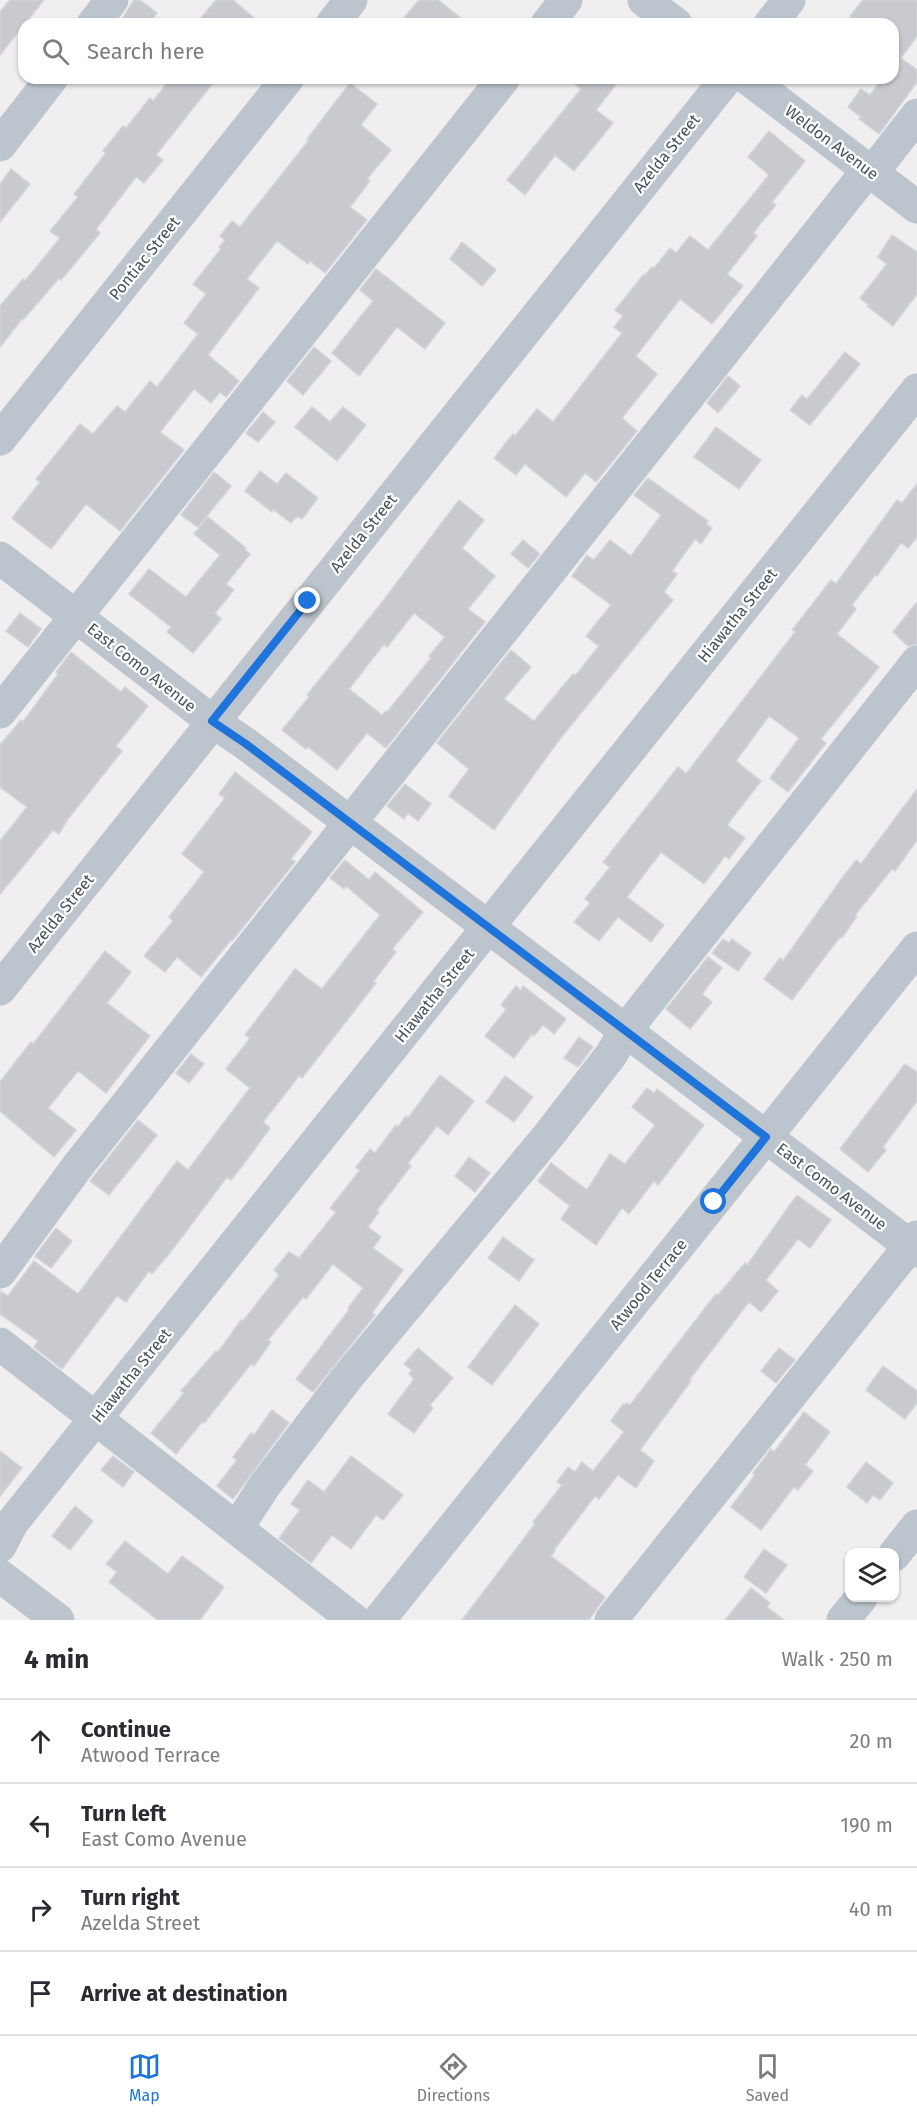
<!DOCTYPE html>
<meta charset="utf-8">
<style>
body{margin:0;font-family:"Fira Sans",sans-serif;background:#f2f2f3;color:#2b2b33}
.controls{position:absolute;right:18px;bottom:18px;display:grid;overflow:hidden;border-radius:12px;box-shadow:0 2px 4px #0004}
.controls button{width:54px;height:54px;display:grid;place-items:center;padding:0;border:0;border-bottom:2px solid #e1e1e2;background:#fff;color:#2b2b33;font:30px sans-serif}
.stop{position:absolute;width:18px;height:18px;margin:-14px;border:4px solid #1e74da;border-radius:50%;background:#fff}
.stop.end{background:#1e74da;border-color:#fff;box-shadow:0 2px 6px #0008}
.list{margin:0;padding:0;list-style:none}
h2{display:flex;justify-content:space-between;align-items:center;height:78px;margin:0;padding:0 24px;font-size:26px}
h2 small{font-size:20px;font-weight:400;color:#7c7c81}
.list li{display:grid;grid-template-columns:39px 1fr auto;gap:18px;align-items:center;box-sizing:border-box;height:84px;padding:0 24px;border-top:2px solid #e1e1e2}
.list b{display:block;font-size:22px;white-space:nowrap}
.list p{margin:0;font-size:20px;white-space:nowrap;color:#7c7c81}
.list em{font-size:20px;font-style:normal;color:#7c7c81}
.icon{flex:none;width:33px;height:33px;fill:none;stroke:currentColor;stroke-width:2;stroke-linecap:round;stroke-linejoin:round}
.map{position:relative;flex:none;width:917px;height:1620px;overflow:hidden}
.search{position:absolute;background:#fff;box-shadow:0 2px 4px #0004;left:18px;right:18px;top:18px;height:66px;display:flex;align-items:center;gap:15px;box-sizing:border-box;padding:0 21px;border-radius:18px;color:#7c7c81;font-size:22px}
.sheet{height:414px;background:#fff}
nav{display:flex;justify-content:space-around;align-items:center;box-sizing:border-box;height:84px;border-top:2px solid #e1e1e2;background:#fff;font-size:16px;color:#7c7c81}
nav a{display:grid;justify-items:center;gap:3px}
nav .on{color:#1e74da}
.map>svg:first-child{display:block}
</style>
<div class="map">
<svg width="917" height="1620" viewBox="0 0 917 1620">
<rect width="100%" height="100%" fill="#f0eeee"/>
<g fill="#c8cad0" stroke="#d2d4d9" stroke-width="1.5" fill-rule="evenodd">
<path d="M10 0H44L0 55V12Z"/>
<path d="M134 0H140L157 13 148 24H119Z"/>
<path d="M216 0H233L261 24H196Z"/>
<path d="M419 0H438L468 24H399Z"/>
<path d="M863 0H917V36L901 58 917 70V82L879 134 859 119 861 117 848 107 861 89 870 95 883 78H893V24H860L850 16Z"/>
<path d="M171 78H217L156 155 163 160 144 183 136 177 96 229 100 233 61 280 59 278 23 320 22 319 0 347V306L23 279 25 281 60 238 50 231 78 197 74 194 106 153 103 151 123 126 126 128 150 98 153 101Z"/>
<path d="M567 78H621L596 110 613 123 574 171 555 155 525 195 507 180 581 89Z"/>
<path d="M350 83 377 104 361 125 391 150 367 179 370 181 350 207 367 220 325 273 310 261 308 264 277 241 247 279 259 288 208 355 239 381 226 397 220 392 211 403 194 389 160 432 184 450 120 531 86 504 51 549 12 518 40 482 36 479 80 424 93 434 117 406 125 412 150 381 157 387 198 334 184 323 206 294 193 284 221 249 219 247 225 240 220 236 232 221 240 227 309 140 307 139Z"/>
<path d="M769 131 805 161 772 202 776 205 753 233 757 236 727 274 743 286 712 324 680 299 636 356 657 374 622 418 637 431 596 482 585 473 566 497 525 464 516 475 494 458 513 434 515 436 537 409 553 422 622 333 614 327 623 316 615 310 644 274 645 275 652 267 654 268 670 248 676 253 690 236 708 250 769 175 748 157Z"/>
<path d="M11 169 30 184 0 222V184Z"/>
<path d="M892 235 917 252V294L893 326 867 306 869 305 860 298 887 264 878 257Z"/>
<path d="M462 242 496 270 482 286 450 259Z"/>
<path d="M376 269 445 323 425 349 397 327 359 376 332 353 373 301 360 290Z"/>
<path d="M314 347 331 361 303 395 287 381Z"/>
<path d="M845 352 860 364 810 425 790 410 802 395 807 399Z"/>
<path d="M728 376 740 386 718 413 707 403Z"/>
<path d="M312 407 330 422 343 407 366 425 337 461 295 427Z"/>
<path d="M263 412 275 422 258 442 246 433Z"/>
<path d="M716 427 761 460 739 489 694 457Z"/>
<path d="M260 471 277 484 286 473 318 498 302 519 297 516 291 523 273 509 272 512 245 491Z"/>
<path d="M214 472 231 486 198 527 181 515Z"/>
<path d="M648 478 708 521 706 524 712 528 701 544 695 539 672 571 677 574 664 592 673 600 559 740 494 830 449 796 469 769 437 743 511 650 531 667 504 699 534 721 573 674 575 676 599 646 586 636 611 605 572 576 587 555 594 560 610 540 631 556 661 515 634 495Z"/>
<path d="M917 484V537L908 548 901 543 877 576 875 575 852 605 856 609 837 634 879 667 821 739 826 743 788 792 770 778 799 738 769 716 736 761 761 781 727 825 745 838 729 859 725 856 704 884 661 852 627 897 664 925 651 942 618 917 599 941 574 922 590 903 585 899 610 867 603 862 678 767 686 774 795 632 792 630 831 580 836 584 897 500 902 503Z"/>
<path d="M459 500 484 520 462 548 495 576 468 609 485 622 386 748 367 733 337 770 308 747 306 749 282 730 309 697 307 695 380 605ZM414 613 445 637 429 656 431 658 387 712 386 711 382 715 349 689 384 644 387 647Z"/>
<path d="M208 517 246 548 245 550 250 554 226 584 234 590 215 613 221 619 193 653 167 632 171 627 129 594 149 569 186 597 220 555 194 534Z"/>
<path d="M523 540 540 554 528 568 511 554Z"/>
<path d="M917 602V644L908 646 893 632Z"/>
<path d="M20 613 41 629 28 647 6 631Z"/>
<path d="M71 652 121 692 125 687 148 706 116 746 122 751 68 819 59 834 53 830 0 894V841L27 807 0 787V745L21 720 23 722 58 674 56 672Z"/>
<path d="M235 772 312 832 291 859 295 862 232 941 231 940 201 977 177 957 165 972 144 956 173 921 169 917 204 872 182 854 225 798 219 794Z"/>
<path d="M405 784 431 804 418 821 408 813 404 819 387 806Z"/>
<path d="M917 789V840L895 871 892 869 855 915 857 916 842 938 840 937 792 1000 764 979 780 958 783 961 840 881 856 860 861 864Z"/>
<path d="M345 860 369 880 375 872 423 912 392 949 396 952 373 982 376 983 302 1078 299 1076 263 1122 270 1128 243 1165 231 1180 227 1177 173 1249 152 1274 149 1271 126 1302 117 1296 62 1369 34 1347 38 1341 0 1314V1291L8 1296 34 1261 78 1294 177 1161 188 1170 250 1088 226 1069 250 1038 245 1035 295 969 322 989 380 915 346 886 344 889 330 878Z"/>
<path d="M723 939 729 943 732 939 751 953 738 971 712 953Z"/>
<path d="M105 951 131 972 107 1003 150 1036 106 1093 78 1071 48 1108 76 1130 54 1157 0 1111V1082L31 1042 33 1044Z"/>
<path d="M708 957 722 968 702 994 712 1002 690 1029 666 1009Z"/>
<path d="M516 986 521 990 523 986 566 1019 554 1034 543 1025 534 1036 532 1034 514 1058 485 1036 504 1012 506 1009 501 1005Z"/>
<path d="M579 1037 593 1047 578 1067 564 1058Z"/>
<path d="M191 1054 204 1064 189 1083 176 1073Z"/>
<path d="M905 1064 917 1072V1101L883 1147 886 1150 868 1172 840 1149Z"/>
<path d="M440 1075 474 1101 448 1135 437 1126 408 1163 411 1166 377 1210 379 1212 368 1227 381 1237 373 1248 403 1270 372 1313 375 1315 313 1392 296 1379 349 1310 348 1308 363 1288 333 1264 306 1299 303 1297 268 1340 271 1342 254 1366 251 1364 204 1423 202 1422 176 1454 151 1433 184 1393 181 1391 216 1351 218 1352 241 1320 243 1321 279 1275 274 1270 289 1252 299 1258 336 1212 330 1208 360 1170 356 1167 370 1149 375 1153 396 1125 398 1127 406 1116 408 1118Z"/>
<path d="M505 1076 533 1097 514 1122 486 1102Z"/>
<path d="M647 1088 654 1093 657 1089 704 1125 658 1185 654 1181 629 1214 622 1208 596 1245 561 1219 570 1206 538 1181 551 1163 587 1190 610 1154 625 1164 655 1125 632 1107Z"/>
<path d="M138 1120 157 1135 109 1195 90 1181Z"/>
<path d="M469 1157 490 1173 475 1192 455 1176Z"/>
<path d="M797 1195 831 1220 810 1248 798 1239 766 1280 778 1291 761 1312 749 1302 689 1380 691 1381 640 1450 654 1461 636 1488 618 1475 599 1499 595 1496 554 1550 555 1551 551 1556 605 1597 589 1620H462L535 1524 533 1522 562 1485 557 1482 568 1467 575 1472 582 1462 593 1471 624 1432 611 1421 623 1404 625 1405 627 1403 630 1405 716 1294 718 1295 745 1263 747 1265Z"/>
<path d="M56 1228 72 1241 51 1268 35 1256Z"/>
<path d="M503 1237 534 1260 519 1281 488 1258Z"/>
<path d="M515 1305 539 1324 492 1385 468 1367Z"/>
<path d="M418 1348 453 1378 430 1405 433 1408 414 1433 388 1414 414 1379 409 1374 412 1370 404 1364Z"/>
<path d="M779 1348 795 1360 776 1383 761 1371Z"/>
<path d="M883 1366 917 1391V1403L905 1419 866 1390Z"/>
<path d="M272 1410 289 1423 233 1499 217 1486 237 1460 233 1457 251 1433 254 1435Z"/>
<path d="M804 1412 830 1432 805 1465 813 1471 798 1490 794 1487 761 1530 731 1507 755 1475 753 1473 771 1449 774 1452Z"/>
<path d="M0 1451 22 1468 0 1496Z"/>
<path d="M113 1456 134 1472 123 1487 101 1470Z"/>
<path d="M351 1456 403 1495 383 1520 376 1515 351 1549 332 1535 311 1563 279 1538 300 1510 291 1504 308 1480 324 1492Z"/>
<path d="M866 1462 893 1483 880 1500 873 1495 867 1503 847 1487Z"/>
<path d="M75 1506 93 1521 70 1550 52 1536Z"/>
<path d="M125 1541 168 1574 182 1556 224 1587 200 1620H158L109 1582 117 1572 106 1564Z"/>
<path d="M764 1549 787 1565 766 1593 744 1577Z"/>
<path d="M751 1588 770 1603 767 1607 784 1620H725Z"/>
</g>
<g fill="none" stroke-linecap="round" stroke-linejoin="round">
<g stroke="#bcc5cd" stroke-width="33">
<path d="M644 0 676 24"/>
<path d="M93 24 112 0"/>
<path d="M332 24 351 0"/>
<path d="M547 24 566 0"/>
<path d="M770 24 789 0"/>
<path d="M747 78 917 207"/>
<path d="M0 145 52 78"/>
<path d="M872 173 917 115"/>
<path d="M0 439 288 78"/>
<path d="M0 558 212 721 246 744 917 1251"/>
<path d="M0 712 504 78"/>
<path d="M0 989 727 78"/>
<path d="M0 1272 77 1167 868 170"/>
<path d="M0 1344 354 1620"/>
<path d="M237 1528 265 1485 346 1379 548 1136 611 1055 625 1031 917 662"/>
<path d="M0 1546 12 1523 917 390"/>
<path d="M894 1555 917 1526"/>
<path d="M0 1576 58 1620"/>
<path d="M379 1620 917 948"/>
<path d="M611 1620 917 1237"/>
<path d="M843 1620 861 1598"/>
</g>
</g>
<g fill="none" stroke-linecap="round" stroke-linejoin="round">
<path stroke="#1e74da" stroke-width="8" d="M308 601 212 721 246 744 766 1137 714 1202"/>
</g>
<g text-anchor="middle" stroke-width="4.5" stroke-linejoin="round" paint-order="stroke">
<g font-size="16" fill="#46515b" stroke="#fff">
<text transform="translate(832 142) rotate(37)" y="6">Weldon Avenue</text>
<text transform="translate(666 153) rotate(-51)" y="6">Azelda Street</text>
<text transform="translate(144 258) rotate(-51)" y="6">Pontiac Street</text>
<text transform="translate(363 533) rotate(-51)" y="6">Azelda Street</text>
<text transform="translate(737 615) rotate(-51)" y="6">Hiawatha Street</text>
<text transform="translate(142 667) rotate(38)" y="6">East Como Avenue</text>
<text transform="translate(60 913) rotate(-51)" y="6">Azelda Street</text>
<text transform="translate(434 995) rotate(-51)" y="6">Hiawatha Street</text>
<text transform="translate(832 1186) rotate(37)" y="6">East Como Avenue</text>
<text transform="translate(648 1284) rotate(-51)" y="6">Atwood Terrace</text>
<text transform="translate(131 1375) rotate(-51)" y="6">Hiawatha Street</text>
</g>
</g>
</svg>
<div class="controls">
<button><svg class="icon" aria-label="layers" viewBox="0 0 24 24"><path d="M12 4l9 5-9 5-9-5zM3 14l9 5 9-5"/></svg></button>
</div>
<div class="stop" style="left:714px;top:1202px"></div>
<div class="stop end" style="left:308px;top:601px"></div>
<div class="search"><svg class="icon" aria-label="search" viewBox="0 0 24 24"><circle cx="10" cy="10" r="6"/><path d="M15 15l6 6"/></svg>Search here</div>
</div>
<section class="sheet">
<h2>4 min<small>Walk · 250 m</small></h2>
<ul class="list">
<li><svg class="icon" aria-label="ahead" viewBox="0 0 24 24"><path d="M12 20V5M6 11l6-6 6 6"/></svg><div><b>Continue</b><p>Atwood Terrace</p></div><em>20 m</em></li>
<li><svg class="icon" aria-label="left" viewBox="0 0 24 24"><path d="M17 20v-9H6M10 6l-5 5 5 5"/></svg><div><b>Turn left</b><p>East Como Avenue</p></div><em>190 m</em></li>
<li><svg class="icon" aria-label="right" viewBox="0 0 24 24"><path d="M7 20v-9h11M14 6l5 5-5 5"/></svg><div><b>Turn right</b><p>Azelda Street</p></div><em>40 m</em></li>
<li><svg class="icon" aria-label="arrive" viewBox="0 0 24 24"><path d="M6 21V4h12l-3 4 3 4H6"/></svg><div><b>Arrive at destination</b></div></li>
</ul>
</section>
<nav>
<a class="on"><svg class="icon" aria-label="map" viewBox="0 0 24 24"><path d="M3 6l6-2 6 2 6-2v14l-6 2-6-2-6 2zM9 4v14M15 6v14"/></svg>Map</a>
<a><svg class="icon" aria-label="directions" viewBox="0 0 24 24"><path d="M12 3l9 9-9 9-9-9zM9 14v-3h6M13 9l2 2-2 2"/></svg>Directions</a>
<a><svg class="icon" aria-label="saved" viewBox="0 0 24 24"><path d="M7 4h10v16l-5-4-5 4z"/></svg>Saved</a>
</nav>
